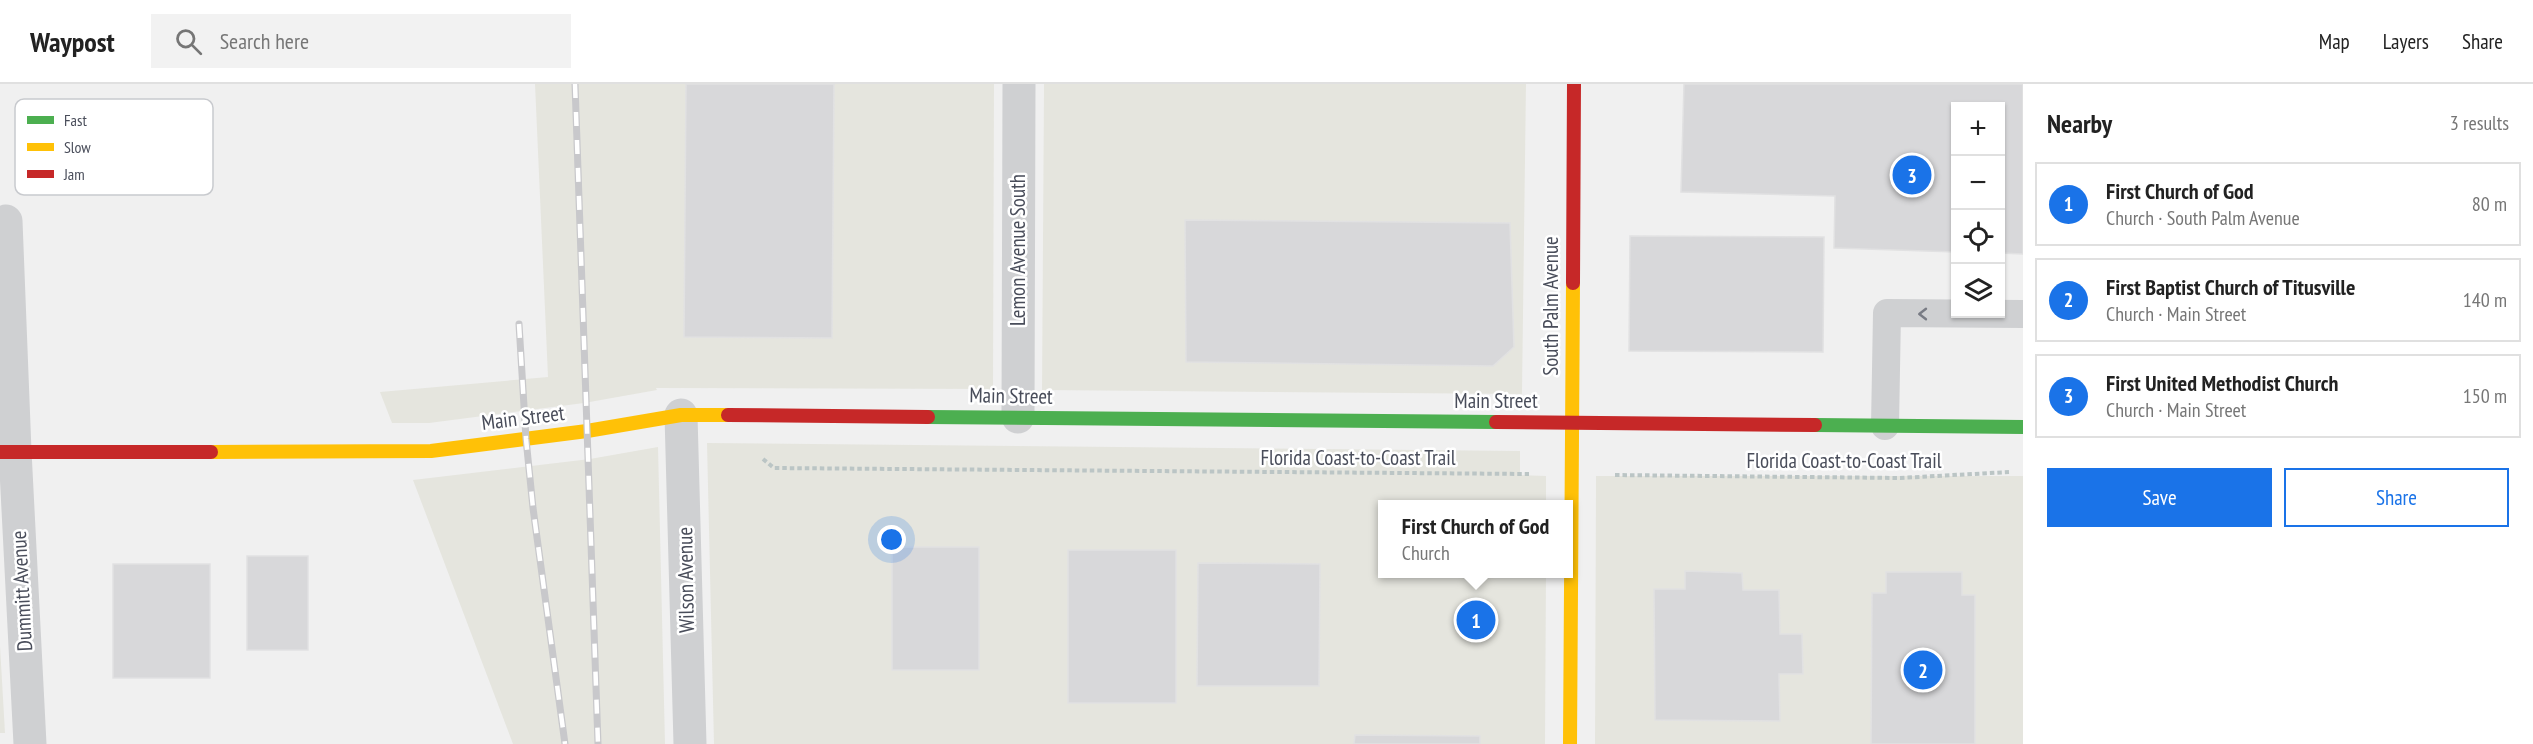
<!DOCTYPE html>
<meta charset="utf-8">
<style>
body{margin:0;font-family:"PT Sans Narrow",sans-serif;background:#f2f2f2;color:#222}
.controls{position:absolute;right:18px;top:18px;display:grid;overflow:hidden;border-radius:0px;box-shadow:0 2px 4px #0004}
.controls button{width:54px;height:54px;display:grid;place-items:center;padding:0;border:0;border-bottom:2px solid #e0e0e0;background:#fff;color:#222;font:30px sans-serif}
.you{position:absolute;left:892px;top:456px;width:21px;height:21px;margin:-15px;border:4px solid #fff;border-radius:50%;background:#1a73e8;box-shadow:0 0 0 9px #1a73e833}
.badge{display:grid;place-items:center;width:39px;height:39px;border-radius:50%;background:#1a73e8;color:#fff;font-size:20px;font-weight:700}
.pin{position:absolute;translate:-50% -50%;border:3px solid #fff;box-shadow:0 2px 6px #0006}
.popup{position:absolute;left:1378px;top:416px;width:195px;height:78px;box-sizing:border-box;display:grid;place-content:center;border-radius:0px;background:#fff;filter:drop-shadow(0 2px 4px #0005);font-size:20px;white-space:nowrap;color:#767676}
.popup b{font-size:22px;color:#222}
.popup::after{content:'';position:absolute;left:50%;top:100%;margin-left:-12px;border:12px solid transparent;border-top-color:#fff}
.list{margin:0;padding:0;list-style:none}
h2{display:flex;justify-content:space-between;align-items:center;height:78px;margin:0;padding:0 24px;font-size:26px}
h2 small{font-size:20px;font-weight:400;color:#767676}
.list li{display:grid;grid-template-columns:39px 1fr auto;gap:18px;align-items:center;box-sizing:border-box;height:84px;margin:0 12px 12px;padding:0 12px;border:2px solid #e0e0e0;border-radius:0px}
.list b{display:block;font-size:22px;white-space:nowrap}
.list p{margin:0;font-size:20px;white-space:nowrap;color:#767676}
.list em{font-size:20px;font-style:normal;color:#767676}
.actions{display:flex;gap:12px;padding:18px 24px}
.actions a{flex:1;padding:14px 0;border:2px solid #1a73e8;border-radius:0px;text-align:center;font-size:21px;color:#1a73e8}
.actions .main{background:#1a73e8;color:#fff}
.icon{flex:none;width:33px;height:33px;fill:none;stroke:currentColor;stroke-width:2;stroke-linecap:round;stroke-linejoin:round}
.map{position:relative;flex:none;width:2023px;height:660px;overflow:hidden}
header{display:flex;align-items:center;gap:36px;box-sizing:border-box;height:84px;padding:0 30px;background:#fff;border-bottom:2px solid #e0e0e0}
header strong{font-size:28px}
nav{display:flex;gap:33px;margin-inline-start:auto;font-size:21px}
.search{width:420px;height:54px;background:#f2f2f2;display:flex;align-items:center;gap:15px;box-sizing:border-box;padding:0 21px;border-radius:0px;color:#767676;font-size:22px}
main{display:flex}
aside{flex:1;background:#fff}
.map>svg:first-child{display:block}
</style>
<header>
<strong>Waypost</strong>
<div class="search"><svg class="icon" aria-label="search" viewBox="0 0 24 24"><circle cx="10" cy="10" r="6"/><path d="M15 15l6 6"/></svg>Search here</div>
<nav><a>Map</a><a>Layers</a><a>Share</a></nav>
</header>
<main>
<div class="map">
<svg width="2023" height="660" viewBox="0 0 2023 660">
<rect width="100%" height="100%" fill="#f0f0f0"/>
<g fill="#e5e5de">
<path d="M535 0H994L993 305 656 304 657 306 584 319 429 339H392L380 308 548 293Z"/>
<path d="M1044 0H1526L1522 310 1042 306Z"/>
<path d="M707 359 1520 367V391L1546 392V420H1383V490H1546L1545 660H714Z"/>
<path d="M658 363 665 660H513L413 396 590 375Z"/>
<path d="M1596 392H2023V660H1595Z"/>
<path d="M0 562 5 649H0Z"/>
</g>
<g fill="#d8d8da" stroke="#e1e1e2" stroke-width="1.5">
<path d="M686 0H834L832 254 684 253Z"/>
<path d="M1684 0H2023V170L2000 169V22H1956V168L1834 164 1835 112 1681 108Z"/>
<path d="M1185 136 1510 139 1514 263 1493 282 1186 278Z"/>
<path d="M1630 152 1824 153 1823 268 1629 267Z"/>
<rect x="892" y="463" width="87" height="123"/>
<rect x="1068" y="466" width="108" height="153"/>
<rect x="247" y="472" width="61" height="94"/>
<path d="M1198 479 1320 480 1319 602H1197Z"/>
<rect x="113" y="480" width="97" height="114"/>
<path d="M1685 487 1742 489 1743 506H1779L1780 550H1802L1803 590H1779L1780 637 1655 636 1654 505H1685Z"/>
<path d="M1886 488H1962V511H1975V660H1871L1872 509H1886Z"/>
<path d="M1355 651 1480 652V660H1354Z"/>
</g>
<g fill="none" stroke-linecap="round" stroke-linejoin="round">
<g stroke="#bbc5c5" stroke-width="4" stroke-dasharray="4.5 3" stroke-linecap="butt">
<path d="M763 375 774 384 1529 390"/>
<path d="M1615 391 1900 394 2009 388"/>
</g>
<path stroke="#cfd0d2" stroke-width="28" d="M1885 342 1887 229 2023 230"/>
<g stroke="#cfd0d2" stroke-width="33">
<path d="M6 137 15 367 30 660"/>
<path d="M681 331 690 660"/>
<path d="M1018 333 1019 0"/>
</g>
<g stroke="#4caf50" stroke-width="14">
<path d="M928 333 1496 338"/>
<path d="M1815 341 2023 343"/>
</g>
<g stroke="#ffc107" stroke-width="14">
<path d="M211 368 431 367 587 347 681 331H728"/>
<path d="M1570 660 1573 199"/>
</g>
<g stroke="#c62828" stroke-width="14">
<path d="M1573 199 1574 0"/>
<path d="M728 331 928 333"/>
<path d="M1496 338 1815 341"/>
<path d="M0 368H211"/>
</g>
<defs>
<g id="rail">
<path d="M575 0 598 660"/>
<path d="M519 240 526 355 533 424 565 660"/>
</g>
</defs>
<use href="#rail" stroke="#c8c8cb" stroke-width="7"/>
<use href="#rail" stroke="#fff" stroke-width="4.5" stroke-dasharray="14" stroke-linecap="butt"/>
</g>
<defs><path id="oneway-chevron" d="M-2-3.5L2.5 0L-2 3.5" fill="none" stroke-width="1.6" stroke-linecap="round" stroke-linejoin="round" transform="scale(1.5)"/></defs>
<use stroke="#787b84" href="#oneway-chevron" transform="translate(1923 230) rotate(-180)"/>
<g text-anchor="middle" stroke-width="5" stroke-linejoin="round" paint-order="stroke">
<g font-size="21" fill="#494d5a" stroke="#fff">
<text transform="translate(1018 166) rotate(-90)" y="7">Lemon Avenue South</text>
<text transform="translate(1551 222) rotate(-90)" y="7">South Palm Avenue</text>
<text transform="translate(1011 312) rotate(1)" y="7">Main Street</text>
<text x="1496" y="324">Main Street</text>
<text transform="translate(523 334) rotate(-7)" y="7">Main Street</text>
<text x="1358" y="381">Florida Coast-to-Coast Trail</text>
<text x="1844" y="384">Florida Coast-to-Coast Trail</text>
<text transform="translate(686 496) rotate(-91)" y="7">Wilson Avenue</text>
<text transform="translate(22 507) rotate(-93)" y="7">Dummitt Avenue</text>
</g>
</g>
<rect x="15" y="15" width="198" height="96" rx="9" fill="#fff" stroke="#c8cace" stroke-width="1.5"/>
<rect x="27" y="32" width="27" height="8" fill="#4caf50"/>
<rect x="27" y="59" width="27" height="8" fill="#ffc107"/>
<rect x="27" y="86" width="27" height="8" fill="#c62828"/>
<g font-size="16" fill="#494d5a">
<text x="64" y="42">Fast</text>
<text x="64" y="69">Slow</text>
<text x="64" y="96">Jam</text>
</g>
</svg>
<div class="controls">
<button>+</button>
<button>−</button>
<button><svg class="icon" aria-label="locate" viewBox="0 0 24 24"><circle cx="12" cy="12" r="6"/><path d="M12 2v4M12 18v4M2 12h4M18 12h4"/></svg></button>
<button><svg class="icon" aria-label="layers" viewBox="0 0 24 24"><path d="M12 4l9 5-9 5-9-5zM3 14l9 5 9-5"/></svg></button>
</div>
<div class="you"></div>
<div class="pin badge" style="left:1476px;top:536px">1</div>
<div class="popup"><b>First Church of God</b>Church</div>
<div class="pin badge" style="left:1923px;top:586px">2</div>
<div class="pin badge" style="left:1912px;top:91px">3</div>
</div>
<aside>
<h2>Nearby<small>3 results</small></h2>
<ul class="list">
<li><span class="badge">1</span><div><b>First Church of God</b><p>Church · South Palm Avenue</p></div><em>80 m</em></li>
<li><span class="badge">2</span><div><b>First Baptist Church of Titusville</b><p>Church · Main Street</p></div><em>140 m</em></li>
<li><span class="badge">3</span><div><b>First United Methodist Church</b><p>Church · Main Street</p></div><em>150 m</em></li>
</ul>
<div class="actions"><a class="main">Save</a><a>Share</a></div>
</aside>
</main>
